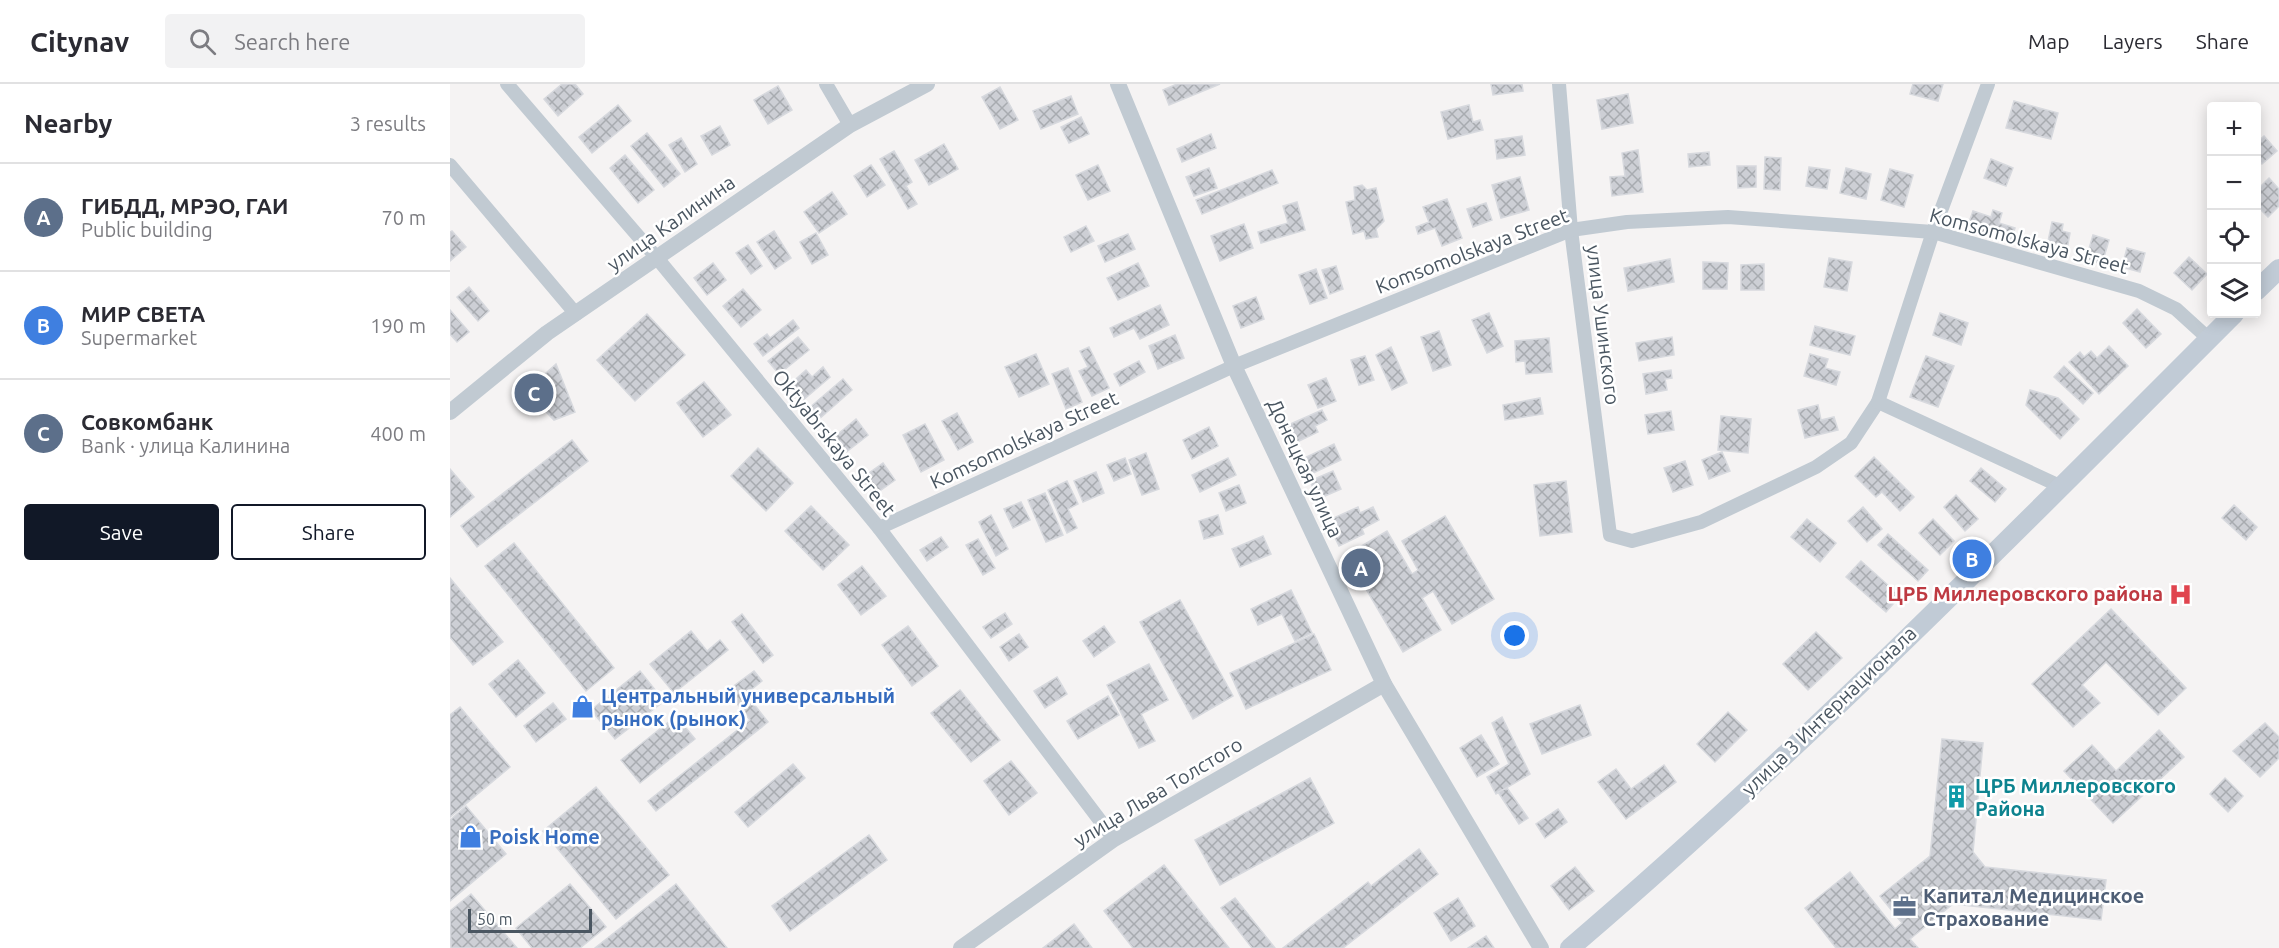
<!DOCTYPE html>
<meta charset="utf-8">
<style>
body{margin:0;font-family:Ubuntu,sans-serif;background:#f2f2f3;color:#2b2b33}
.controls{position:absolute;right:18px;top:18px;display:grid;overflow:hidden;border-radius:6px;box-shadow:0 3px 15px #0003}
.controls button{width:54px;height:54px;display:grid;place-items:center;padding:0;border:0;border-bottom:2px solid #e1e1e2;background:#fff;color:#2b2b33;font:30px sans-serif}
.scale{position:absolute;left:18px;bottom:15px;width:124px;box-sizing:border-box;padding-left:6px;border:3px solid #4a5661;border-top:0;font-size:16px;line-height:21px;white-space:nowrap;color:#4a5661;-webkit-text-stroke:4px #fff;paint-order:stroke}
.you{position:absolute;left:1065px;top:552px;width:21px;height:21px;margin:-15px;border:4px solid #fff;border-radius:50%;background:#1a73e8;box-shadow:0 0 0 9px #1a73e833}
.badge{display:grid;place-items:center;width:39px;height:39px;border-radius:50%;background:#111827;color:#fff;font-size:20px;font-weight:700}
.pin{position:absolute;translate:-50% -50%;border:3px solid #fff;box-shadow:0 2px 6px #0006}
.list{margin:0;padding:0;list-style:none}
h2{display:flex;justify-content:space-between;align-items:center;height:78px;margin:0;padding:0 24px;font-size:26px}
h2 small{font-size:20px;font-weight:400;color:#7c7c81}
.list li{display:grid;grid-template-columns:39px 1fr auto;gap:18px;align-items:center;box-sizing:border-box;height:108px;padding:0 24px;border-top:2px solid #e1e1e2}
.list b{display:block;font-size:22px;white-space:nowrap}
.list p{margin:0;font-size:20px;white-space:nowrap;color:#7c7c81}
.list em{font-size:20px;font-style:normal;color:#7c7c81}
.actions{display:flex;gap:12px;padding:18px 24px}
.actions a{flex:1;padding:14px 0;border:2px solid #111827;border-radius:6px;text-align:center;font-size:21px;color:#111827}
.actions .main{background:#111827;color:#fff}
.icon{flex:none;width:33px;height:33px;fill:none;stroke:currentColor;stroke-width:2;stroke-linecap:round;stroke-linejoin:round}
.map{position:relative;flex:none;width:1829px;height:864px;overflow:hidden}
header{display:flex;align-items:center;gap:36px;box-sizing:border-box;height:84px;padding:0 30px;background:#fff;border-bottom:2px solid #e1e1e2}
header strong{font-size:28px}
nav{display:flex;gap:33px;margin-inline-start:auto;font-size:21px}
.search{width:420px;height:54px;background:#f2f2f3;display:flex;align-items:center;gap:15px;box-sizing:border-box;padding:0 21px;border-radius:6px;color:#7c7c81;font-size:22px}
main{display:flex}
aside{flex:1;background:#fff}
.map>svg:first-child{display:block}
</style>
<header>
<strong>Citynav</strong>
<div class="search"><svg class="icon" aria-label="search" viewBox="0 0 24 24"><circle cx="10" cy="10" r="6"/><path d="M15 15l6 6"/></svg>Search here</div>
<nav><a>Map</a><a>Layers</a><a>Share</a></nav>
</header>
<main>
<aside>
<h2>Nearby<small>3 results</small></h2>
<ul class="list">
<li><span class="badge" style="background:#5c6f8a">A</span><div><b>ГИБДД, МРЭО, ГАИ</b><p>Public building</p></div><em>70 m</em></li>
<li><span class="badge" style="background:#3f7fe0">B</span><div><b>МИР СВЕТА</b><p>Supermarket</p></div><em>190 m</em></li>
<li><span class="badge" style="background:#5c6f8a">C</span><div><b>Совкомбанк</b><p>Bank · улица Калинина</p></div><em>400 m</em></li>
</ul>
<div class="actions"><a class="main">Save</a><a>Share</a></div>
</aside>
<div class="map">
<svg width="1829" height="864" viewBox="0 0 1829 864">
<defs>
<pattern id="building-cross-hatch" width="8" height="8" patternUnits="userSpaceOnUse" patternTransform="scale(1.5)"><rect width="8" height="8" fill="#cdcfd5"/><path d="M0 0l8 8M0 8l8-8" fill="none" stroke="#a8abb0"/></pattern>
</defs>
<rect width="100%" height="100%" fill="#f5f3f3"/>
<g fill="url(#building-cross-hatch)" stroke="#d7d9de" stroke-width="1.5">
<path d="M112 0H125L133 10 108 32 94 15Z"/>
<path d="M727 0H770L719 21 713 6Z"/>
<path d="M1041 0H1072L1073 7 1043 11Z"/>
<path d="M1463 0H1493L1488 17 1460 10Z"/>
<path d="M328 2 342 26 318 40 304 16Z"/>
<path d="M550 3 568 36 550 45 532 13Z"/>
<path d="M1178 10 1183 39 1152 45 1147 16Z"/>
<path d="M621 12 628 30 591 45 583 27Z"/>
<path d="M1564 17 1608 29 1601 55 1556 44Z"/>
<path d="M168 21 181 37 142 69 129 53Z"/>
<path d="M1019 21 1023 38 1030 36 1033 46 998 55 991 28Z"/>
<path d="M631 33 639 50 619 59 611 43Z"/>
<path d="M270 42 280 61 262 71 251 52Z"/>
<path d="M197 49 230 90 214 103 181 62Z"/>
<path d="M761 50 766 64 732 78 727 65Z"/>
<path d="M1072 52 1075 71 1047 75 1045 56Z"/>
<path d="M1814 52 1827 67 1812 80 1806 73V59Z"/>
<path d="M231 54 247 80 235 88 219 61Z"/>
<path d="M494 60 508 85 479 101 465 76Z"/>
<path d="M1188 66 1193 108 1162 112 1160 93 1175 92 1172 69Z"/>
<path d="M444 67 462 98 456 102 467 120 458 125 430 75Z"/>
<path d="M1259 68 1260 81 1239 83 1238 70Z"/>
<path d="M175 71 204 106 188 119 160 84Z"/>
<path d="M1315 73 1331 74 1330 106 1314 105Z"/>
<path d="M1541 75 1563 84 1556 102 1534 94Z"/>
<path d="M421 81 435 101 417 113 404 92Z"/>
<path d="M648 81 660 107 638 116 626 91Z"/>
<path d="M1287 82H1306V103L1288 104Z"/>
<path d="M1359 83 1380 86 1377 105 1356 102Z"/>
<path d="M759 84 767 104 744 112 736 93Z"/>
<path d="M1396 84 1421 90 1416 115 1390 109Z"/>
<path d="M1440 85 1463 91 1454 123 1431 116Z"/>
<path d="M822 86 828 99 752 130 746 116Z"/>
<path d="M1070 93 1079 126 1051 134 1042 101Z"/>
<path d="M1819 94 1829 105V122L1818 133 1806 121V98L1811 102Z"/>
<path d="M912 101 917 106 926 104 934 137 926 145 928 153 916 155 914 147 903 150 896 118 905 116 904 103Z"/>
<path d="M382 108 397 130 369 149 354 128Z"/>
<path d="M997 115 1012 154 992 162 985 144 968 150 966 143 979 138 973 123Z"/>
<path d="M847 118 855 146 811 159 808 148 838 139 833 122Z"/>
<path d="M1036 119 1042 136 1023 143 1017 125Z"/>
<path d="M1543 126 1552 129 1549 139 1565 144 1560 158 1517 144 1523 127 1541 133Z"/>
<path d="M1602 138 1613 140 1612 147 1620 149 1616 171 1596 167Z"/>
<path d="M794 140 803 164 770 177 761 152Z"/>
<path d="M636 142 644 157 621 168 614 153Z"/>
<path d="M2 147 16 163 0 177V148Z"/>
<path d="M324 147 341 174 325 185 307 158Z"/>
<path d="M366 149 378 171 362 180 350 158Z"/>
<path d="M678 150 685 165 655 178 648 162Z"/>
<path d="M1643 151 1659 156 1652 180 1636 175Z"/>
<path d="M298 161 312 182 301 190 286 169Z"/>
<path d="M1677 164 1695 169 1690 188 1672 183Z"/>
<path d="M1739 173 1757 190 1742 206 1724 189Z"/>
<path d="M1379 174 1402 178 1397 207 1374 203Z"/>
<path d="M1220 175 1224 198 1178 207 1174 184Z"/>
<path d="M1253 178 1278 179 1277 205H1253Z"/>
<path d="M263 179 276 196 257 211 244 194Z"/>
<path d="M688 179 699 202 668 216 657 194Z"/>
<path d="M1314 180V206H1291V181Z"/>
<path d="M886 182 893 205 880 210 872 186Z"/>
<path d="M866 185 877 214 860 220 849 191Z"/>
<path d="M19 203 39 227 28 237 7 213Z"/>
<path d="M293 205 311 226 291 243 273 222Z"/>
<path d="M806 213 814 235 791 244 783 222Z"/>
<path d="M710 221 719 241 690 255 684 244 664 253 660 244Z"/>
<path d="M1687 225 1711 250 1696 264 1673 239Z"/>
<path d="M0 226 19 248 7 258 0 250Z"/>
<path d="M1039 229 1053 262 1037 269 1022 236Z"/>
<path d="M1490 229 1518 239 1511 261 1483 251Z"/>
<path d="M197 230 235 271 185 317 147 276Z"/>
<path d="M343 236 349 244 313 272 304 260 317 250 320 254Z"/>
<path d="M1365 242 1405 252 1400 271 1360 261Z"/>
<path d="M989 247 1001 281 983 287 971 253Z"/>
<path d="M725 251 734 274 708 285 699 262Z"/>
<path d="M348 253 359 266 329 290 318 277Z"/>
<path d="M1222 253 1224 271 1189 277 1186 259Z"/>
<path d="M1099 254 1102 288 1076 290 1075 277 1066 278 1065 257Z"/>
<path d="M1659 262 1678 282 1649 310 1619 278 1630 268 1634 273 1641 267 1647 274Z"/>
<path d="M639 263 659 304 642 312 629 287 638 283 630 267Z"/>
<path d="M941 263 957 299 942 306 926 271Z"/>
<path d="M586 270 599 300 569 313 555 283Z"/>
<path d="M1360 270 1378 275 1375 284 1390 288 1386 301 1354 292Z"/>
<path d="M915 272 924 296 909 301 901 276Z"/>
<path d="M1476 272 1504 282 1488 323 1460 313Z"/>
<path d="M689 277 695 288 670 302 664 290Z"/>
<path d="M106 280 125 328 104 336 76 307Z"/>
<path d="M1614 282 1643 309 1633 320 1604 293Z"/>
<path d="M373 283 380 293 352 317 339 301 356 286 362 293Z"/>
<path d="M618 284 632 318 616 325 602 290Z"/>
<path d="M1221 286 1222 294 1215 295 1217 306 1196 310 1193 290Z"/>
<path d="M876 294 886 317 868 324 858 301Z"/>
<path d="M393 295 402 306 368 336 358 325Z"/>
<path d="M254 298 281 331 253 353 227 319Z"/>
<path d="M1580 306 1608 314 1629 335 1610 355 1576 321Z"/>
<path d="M1090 314 1093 330 1055 336 1053 321Z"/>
<path d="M1368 321 1371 336 1384 333 1388 346 1355 354 1348 326Z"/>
<path d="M872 326 877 336 865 342 868 348 843 360 836 342Z"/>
<path d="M1221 327 1224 346 1198 350 1195 331Z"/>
<path d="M507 329 523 358 508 366 492 337Z"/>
<path d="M1271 332 1301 335 1298 369 1268 366Z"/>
<path d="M406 335 418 351 395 369 383 354Z"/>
<path d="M475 340 494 376 471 388 453 351Z"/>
<path d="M759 343 768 362 742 375 733 356Z"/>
<path d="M122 356 138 377 27 463 11 442Z"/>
<path d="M884 360 891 376 859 391 852 375Z"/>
<path d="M308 364 343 399 316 427 281 392Z"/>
<path d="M1272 368 1280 387 1259 395 1252 376Z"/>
<path d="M696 369 709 405 692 411 679 376Z"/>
<path d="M1424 373 1464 413 1450 427 1432 408 1426 413 1405 392Z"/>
<path d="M675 374 681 390 664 397 657 381Z"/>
<path d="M778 374 786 391 750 408 742 391Z"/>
<path d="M1235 377 1243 401 1223 408 1214 384Z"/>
<path d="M433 379 445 396 424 411 412 394Z"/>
<path d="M1531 384 1556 405 1545 418 1520 397Z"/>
<path d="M0 385 24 413 0 433Z"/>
<path d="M883 387 891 405 868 415 860 397Z"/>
<path d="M646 388 654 409 633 418 624 397Z"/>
<path d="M617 397 628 420 618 425 627 444 617 449 598 406Z"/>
<path d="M1116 397 1122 448 1090 452 1084 401Z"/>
<path d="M789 401 796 419 776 427 769 409Z"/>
<path d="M595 409 613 451 596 458 578 416Z"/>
<path d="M1506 411 1528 435 1515 447 1494 423Z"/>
<path d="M571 418 580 436 563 444 554 425Z"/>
<path d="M1784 421 1807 443 1796 456 1772 434Z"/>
<path d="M361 422 399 461 373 486 335 447Z"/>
<path d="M908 423 910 429 923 423 929 436 912 445 914 450 889 462 877 437Z"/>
<path d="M1413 423 1432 445 1417 458 1398 437Z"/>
<path d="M541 431 558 465 546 472 529 438Z"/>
<path d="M768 431 773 450 754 455 749 437Z"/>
<path d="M995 432 1044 515 1002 540 983 507 972 514 991 546 953 568 896 471 937 447 962 490 968 486 952 457Z"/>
<path d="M1357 435 1386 459 1370 478 1341 453Z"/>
<path d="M1483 435 1504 457 1490 471 1469 449Z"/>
<path d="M1438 450 1478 486 1468 497 1428 461Z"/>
<path d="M813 452 821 470 790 483 782 465Z"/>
<path d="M491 453 498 463 477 477 470 466Z"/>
<path d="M528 455 545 484 533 491 516 461Z"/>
<path d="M64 459 164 584 136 607 35 482Z"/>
<path d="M1411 477 1450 512 1436 528 1396 493Z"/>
<path d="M412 482 436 512 411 531 388 501Z"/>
<path d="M0 494 53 558 23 581 0 553Z"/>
<path d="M841 506 862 549 845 557 832 530 808 541 801 525Z"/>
<path d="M730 516 783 612 743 635 690 538Z"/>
<path d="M1661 525 1736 604 1708 631 1656 578 1632 601 1650 619 1623 643 1582 600Z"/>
<path d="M555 529 562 540 541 554 533 543Z"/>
<path d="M292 530 323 571 313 579 282 538Z"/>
<path d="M458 542 488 582 462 602 432 561Z"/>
<path d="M654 542 665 558 644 573 633 557Z"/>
<path d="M241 547 257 567 270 556 278 566 224 609 200 580Z"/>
<path d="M1366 548 1392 574 1358 606 1333 580Z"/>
<path d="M569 550 578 563 559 577 550 563Z"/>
<path d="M864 550 881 586 796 625 780 589Z"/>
<path d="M68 576 95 609 66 633 39 600Z"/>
<path d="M699 580 718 616 691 630 705 657 689 664 657 601Z"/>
<path d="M190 587 214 617 165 655 141 626Z"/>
<path d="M304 587 312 597 296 610 318 638 206 727 198 717 300 636 277 607Z"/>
<path d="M607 593 617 610 595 624 584 607Z"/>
<path d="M510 606 550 656 521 678 481 629Z"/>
<path d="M658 612 669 631 628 655 617 637Z"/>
<path d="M103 619 116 635 86 658 74 642Z"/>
<path d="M1130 621 1141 651 1092 670 1080 640Z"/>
<path d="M10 623 60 683 0 733V631Z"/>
<path d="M1278 628 1297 646 1265 678 1247 660Z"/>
<path d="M226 632 245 655 190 699 171 676Z"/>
<path d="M1052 633 1080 690 1046 710 1037 693 1059 680 1042 639Z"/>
<path d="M1815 639 1829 653V674L1810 693 1783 667Z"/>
<path d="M1709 646 1734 673 1663 739 1614 687 1642 661 1666 687Z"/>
<path d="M1031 651 1049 680 1027 693 1010 664Z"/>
<path d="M1492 655 1533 659 1523 768 1535 783 1656 796 1651 836 1503 820 1460 855 1468 864H1386L1355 824 1400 788 1445 845 1452 839 1430 812 1480 772Z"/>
<path d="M561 677 587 709 559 731 534 697Z"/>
<path d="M343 680 355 694 298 743 285 728Z"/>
<path d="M1214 681 1226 698 1176 735 1148 698 1166 685 1181 705Z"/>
<path d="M860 694 884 739 770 801 745 756Z"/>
<path d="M1775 694 1793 712 1778 728 1760 710Z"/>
<path d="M146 703 219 791 166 835 93 747Z"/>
<path d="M1057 704 1078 734 1069 740 1048 708Z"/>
<path d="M16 722 56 770 0 817V736Z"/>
<path d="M1108 725 1117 738 1095 754 1086 740Z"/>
<path d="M419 751 437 776 340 847 322 822Z"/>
<path d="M969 765 988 790 893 864H833L918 798 921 802Z"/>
<path d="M714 781 779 864H683L654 827Z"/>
<path d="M1125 783 1144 807 1119 826 1101 802Z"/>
<path d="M120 800 156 843 130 864H82L66 844Z"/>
<path d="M226 800 277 864H145Z"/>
<path d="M21 810 67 864H1L0 827Z"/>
<path d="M785 814 825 864H802L771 824Z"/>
<path d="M1008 814 1025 842 1001 857 984 829Z"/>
<path d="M624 840 642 864H593Z"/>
<path d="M1036 852 1044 864H1018Z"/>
</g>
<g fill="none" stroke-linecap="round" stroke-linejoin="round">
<g stroke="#c1cad2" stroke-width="14">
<path d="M57 0 207 174 429 444 664 755"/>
<path d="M376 0 400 41"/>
<path d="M1109 0 1121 146 1160 451 1182 457 1251 438 1366 383 1401 359 1428 318 1483 148 1538 0"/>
<path d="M0 81 126 230"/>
<path d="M1428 318 1612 403"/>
<path d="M429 444 784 282 1121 146 1177 138 1278 133 1483 148 1689 207 1726 225 1759 255"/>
</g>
<g stroke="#c1cad2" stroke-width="16">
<path d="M668 0 784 282 934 600 1091 864"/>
<path d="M0 328 97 249 400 41 477 0"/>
<path d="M511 864 664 755 934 600"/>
</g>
<g stroke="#c1cbd6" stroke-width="20">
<path d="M1806 207 1829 185"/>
<path d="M1120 864C1353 665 1568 446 1784 230"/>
</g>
</g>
<defs>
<symbol id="hospital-bare" viewBox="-9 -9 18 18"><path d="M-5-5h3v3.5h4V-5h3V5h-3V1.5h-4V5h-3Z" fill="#e0444e" stroke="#fff" stroke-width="2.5" paint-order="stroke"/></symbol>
<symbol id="shop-bare" viewBox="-9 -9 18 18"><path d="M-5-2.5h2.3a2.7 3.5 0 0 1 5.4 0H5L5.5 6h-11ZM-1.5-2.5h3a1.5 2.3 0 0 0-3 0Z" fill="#3f7fe0" stroke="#fff" stroke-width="2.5" paint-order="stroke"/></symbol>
<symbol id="building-bare" viewBox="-9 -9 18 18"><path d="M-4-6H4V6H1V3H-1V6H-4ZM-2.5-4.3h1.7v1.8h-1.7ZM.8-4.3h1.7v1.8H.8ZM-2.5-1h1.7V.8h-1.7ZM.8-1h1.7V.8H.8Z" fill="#0f9aa8" stroke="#fff" stroke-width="2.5" paint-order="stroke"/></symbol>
<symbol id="office-bare" viewBox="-9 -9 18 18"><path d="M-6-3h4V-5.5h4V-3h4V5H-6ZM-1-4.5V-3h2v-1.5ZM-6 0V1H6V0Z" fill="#5c6f8a" stroke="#fff" stroke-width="2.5" paint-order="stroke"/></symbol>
</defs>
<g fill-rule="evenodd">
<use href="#hospital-bare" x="1714" y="494" width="33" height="33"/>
<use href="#shop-bare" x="116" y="606" width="33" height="33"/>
<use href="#building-bare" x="1490" y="696" width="33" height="33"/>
<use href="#shop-bare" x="4" y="736" width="33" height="33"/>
<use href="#office-bare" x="1438" y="806" width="33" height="33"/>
</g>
<g text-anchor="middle" stroke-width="5" stroke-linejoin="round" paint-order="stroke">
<g font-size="20" fill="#4a5661" stroke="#fff">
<text transform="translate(221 139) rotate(-35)" y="7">улица Калинина</text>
<text transform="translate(1579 157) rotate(15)" y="7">Komsomolskaya Street</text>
<text transform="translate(1022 167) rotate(-21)" y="7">Komsomolskaya Street</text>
<text transform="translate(1153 241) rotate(83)" y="7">улица Ушинского</text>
<text transform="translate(574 356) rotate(-25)" y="7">Komsomolskaya Street</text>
<text transform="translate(384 359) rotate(51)" y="7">Oktyabrskaya Street</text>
<text transform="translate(855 384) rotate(65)" y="7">Донецкая улица</text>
<text transform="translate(1379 627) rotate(-44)" y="7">улица 3 Интернационала</text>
<text transform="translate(708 708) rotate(-31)" y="7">улица Льва Толстого</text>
</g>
<g font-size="20" font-weight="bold" fill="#be3a42" stroke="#fff" text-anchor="end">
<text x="1713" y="517">ЦРБ Миллеровского района</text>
</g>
<g font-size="20" font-weight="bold" fill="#366cbe" stroke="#fff" text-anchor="start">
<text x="151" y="619">Центральный универсальный<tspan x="151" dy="23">рынок (рынок)</tspan></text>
<text x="39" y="760">Poisk Home</text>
</g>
<g font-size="20" font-weight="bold" fill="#0d838f" stroke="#fff" text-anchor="start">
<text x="1525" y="709">ЦРБ Миллеровского<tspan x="1525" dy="23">Района</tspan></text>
</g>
<g font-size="20" font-weight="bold" fill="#4e5e75" stroke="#fff" text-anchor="start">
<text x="1473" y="819">Капитал Медицинское<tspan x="1473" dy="23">Страхование</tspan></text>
</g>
</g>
</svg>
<div class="controls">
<button>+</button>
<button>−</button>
<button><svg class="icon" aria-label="locate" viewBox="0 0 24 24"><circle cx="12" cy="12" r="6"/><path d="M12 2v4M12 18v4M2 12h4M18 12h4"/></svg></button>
<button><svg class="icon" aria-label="layers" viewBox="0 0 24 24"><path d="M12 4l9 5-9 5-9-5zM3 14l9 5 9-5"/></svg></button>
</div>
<div class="scale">50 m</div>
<div class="you"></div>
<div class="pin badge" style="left:911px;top:484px;background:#5c6f8a">A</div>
<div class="pin badge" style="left:1522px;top:475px;background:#3f7fe0">B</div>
<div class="pin badge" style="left:84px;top:309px;background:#5c6f8a">C</div>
</div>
</main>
